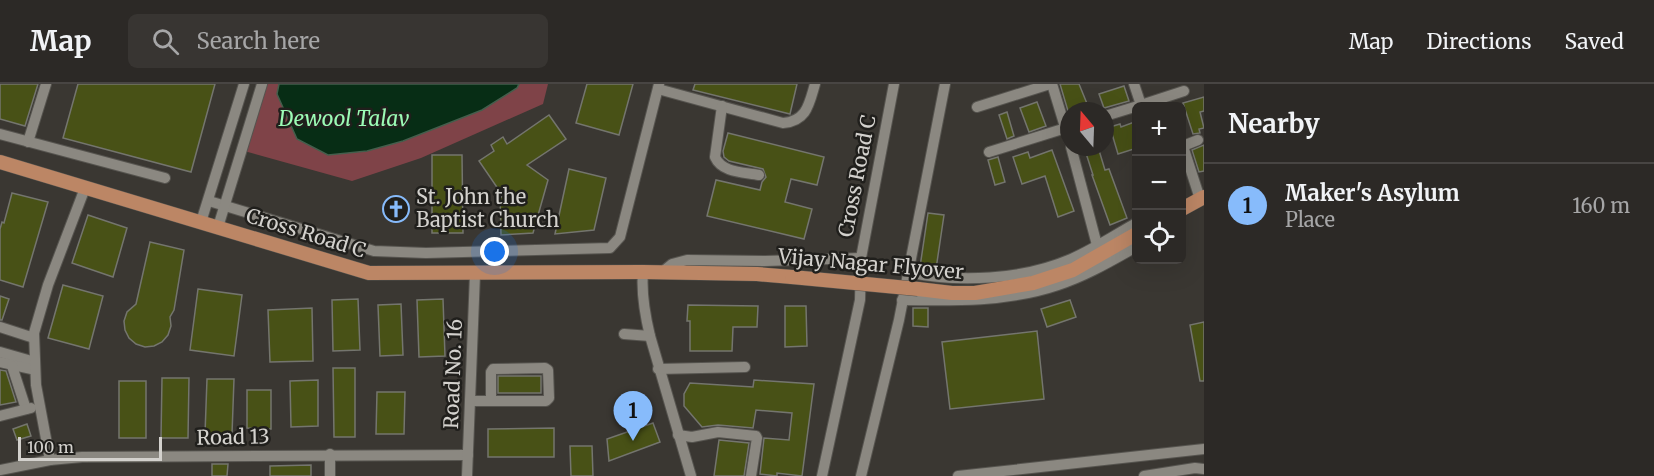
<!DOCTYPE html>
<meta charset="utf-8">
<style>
body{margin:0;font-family:Merriweather,serif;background:#383532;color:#f1f3f6}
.controls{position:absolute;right:18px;top:18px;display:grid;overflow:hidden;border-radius:9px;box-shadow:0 6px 24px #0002}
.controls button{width:54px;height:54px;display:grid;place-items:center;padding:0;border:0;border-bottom:2px solid #484543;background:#2c2926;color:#f1f3f6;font:30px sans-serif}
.compass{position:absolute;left:1060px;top:18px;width:54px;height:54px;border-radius:50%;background:#2c2926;box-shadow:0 6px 24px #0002;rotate:341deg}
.scale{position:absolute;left:18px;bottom:15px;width:144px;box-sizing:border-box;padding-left:6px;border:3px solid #d3d1cd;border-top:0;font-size:16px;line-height:21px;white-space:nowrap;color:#d3d1cd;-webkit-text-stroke:4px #201f1c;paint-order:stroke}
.you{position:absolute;left:495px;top:168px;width:21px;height:21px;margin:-15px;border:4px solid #fff;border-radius:50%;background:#1a73e8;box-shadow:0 0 0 9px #1a73e833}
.badge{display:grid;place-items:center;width:39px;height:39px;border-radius:50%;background:#87bbfb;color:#111;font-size:20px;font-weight:700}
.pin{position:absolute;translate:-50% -50px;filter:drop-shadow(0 2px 3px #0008)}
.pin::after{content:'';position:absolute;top:32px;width:21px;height:18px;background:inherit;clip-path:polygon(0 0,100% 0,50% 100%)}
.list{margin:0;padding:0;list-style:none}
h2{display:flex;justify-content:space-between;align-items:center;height:78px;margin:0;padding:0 24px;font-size:26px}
h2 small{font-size:20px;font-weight:400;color:#a6a6a7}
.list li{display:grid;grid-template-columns:39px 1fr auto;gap:18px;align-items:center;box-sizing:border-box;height:84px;padding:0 24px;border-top:2px solid #484543}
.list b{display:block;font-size:22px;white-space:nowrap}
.list p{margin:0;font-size:20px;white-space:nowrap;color:#a6a6a7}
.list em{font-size:20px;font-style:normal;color:#a6a6a7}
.icon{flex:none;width:33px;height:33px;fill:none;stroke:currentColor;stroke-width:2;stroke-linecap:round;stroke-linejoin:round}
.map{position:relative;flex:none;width:1204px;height:392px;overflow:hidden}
header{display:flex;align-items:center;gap:36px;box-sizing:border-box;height:84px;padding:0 30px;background:#2c2926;border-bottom:2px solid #484543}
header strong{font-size:28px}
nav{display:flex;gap:33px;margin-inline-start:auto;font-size:21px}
.search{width:420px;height:54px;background:#383532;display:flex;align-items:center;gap:15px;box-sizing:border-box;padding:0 21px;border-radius:9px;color:#a6a6a7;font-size:22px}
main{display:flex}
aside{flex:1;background:#2c2926}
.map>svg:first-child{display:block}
</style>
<header>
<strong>Map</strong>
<div class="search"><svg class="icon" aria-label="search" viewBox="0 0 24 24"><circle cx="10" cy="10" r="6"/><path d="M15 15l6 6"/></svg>Search here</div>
<nav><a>Map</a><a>Directions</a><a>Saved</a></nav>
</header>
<main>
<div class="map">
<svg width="1204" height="392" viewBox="0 0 1204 392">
<rect width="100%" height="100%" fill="#3a3732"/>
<path fill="#7f4348" d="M258 0H279L277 10 517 4 519 0H548L543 20 421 74 352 97 237 65Z"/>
<path fill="#072d15" stroke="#445e4c" stroke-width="1.5" d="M279 0H519L517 4 482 26 403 57 367 67 328 71 297 55 277 10Z"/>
<g fill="#485116" stroke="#74756e" stroke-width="1.5">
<path d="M0 0H38L25 42 0 35Z"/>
<path d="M78 0H215L191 88 63 54Z"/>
<path d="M587 0H633L619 51 576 39Z"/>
<path d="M695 0H797L790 30 693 6Z"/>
<path d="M1060 0H1079L1090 27H1068Z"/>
<path d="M1124 2 1129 17 1104 24 1099 10Z"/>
<path d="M1204 13V27L1200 28 1204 44 1199 45 1200 49 1193 50 1183 19Z"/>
<path d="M1037 18 1046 42 1029 48 1020 24Z"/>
<path d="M1007 28 1014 52 1007 55 999 31Z"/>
<path d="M549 31 566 55 527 81 548 96 533 149 501 151 500 114 503 112 479 77 494 67 491 61 503 53 507 60Z"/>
<path d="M1137 37V64L1118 70 1110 43 1120 40 1121 43Z"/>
<path d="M728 49 824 73 817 101 791 95 785 118 812 125 804 155 707 132 716 96 760 106 762 98 766 93 763 85 729 77 724 73 723 67Z"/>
<path d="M1204 61V87L1199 88 1192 66Z"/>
<path d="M1084 63H1098L1105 86 1109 85 1127 134 1110 141 1092 91H1093Z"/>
<path d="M1052 66 1074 127 1058 133 1045 92 1022 100 1013 73 1028 68 1030 74Z"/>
<path d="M432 71H462L463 149H432Z"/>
<path d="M998 73 1005 98 995 101 988 76Z"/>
<path d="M569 85 606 94 594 146 555 150Z"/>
<path d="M12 109 48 118 23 203 0 196V145L2 138 4 139Z"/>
<path d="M928 129 944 131 936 185 920 183Z"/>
<path d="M88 131 127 144 113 193 72 179Z"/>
<path d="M150 158 184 166 174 226 170 233 171 242 168 251 162 258 154 262 145 263 136 260 129 254 125 246 124 237 127 228 136 220Z"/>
<path d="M63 201 103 212 89 265 48 254Z"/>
<path d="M198 205 242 211 234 272 190 266Z"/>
<path d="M0 212 9 215 2 236H0Z"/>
<path d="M358 215 360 266 333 267 332 216Z"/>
<path d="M443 215 445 272 419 273 417 216Z"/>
<path d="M1070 216 1076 233 1047 243 1041 225Z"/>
<path d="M401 220 403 271 380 272 378 221Z"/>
<path d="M688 221 758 222 757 243H733L732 267H690V237H687Z"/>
<path d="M785 222H806L807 262 785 263Z"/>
<path d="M312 224 313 277 270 278 268 226Z"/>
<path d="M913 224H928V243L913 242Z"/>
<path d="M1204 238V297H1200L1190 241Z"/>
<path d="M1037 247 1044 315 950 325 942 258Z"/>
<path d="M333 284H355V353H334Z"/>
<path d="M0 286 6 287 16 318 0 321Z"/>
<rect x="498" y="292" width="43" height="17"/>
<path d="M162 294H189L188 354H161Z"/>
<path d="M207 295H234L232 350H205Z"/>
<path d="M318 296V342L291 343 290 297Z"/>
<path d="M754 296 814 300 802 392 777 389V392L760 390 764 354 789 356 792 329 756 326 753 344 718 341 702 343 684 322V310L690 299 753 303Z"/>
<rect x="119" y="297" width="27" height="57"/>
<path d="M247 306H271V345L247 344Z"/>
<path d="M377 308H405L404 350H376Z"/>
<path d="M653 339 660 358 609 377 607 355Z"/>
<path d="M27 340 31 352 17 356 13 345Z"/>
<path d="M554 344V373H488V345Z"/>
<path d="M719 356 749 359 744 392H714Z"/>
<path d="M570 362H592L593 392H571Z"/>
<path d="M212 380H228L227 392H212Z"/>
<path d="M311 381V392H270V382Z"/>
</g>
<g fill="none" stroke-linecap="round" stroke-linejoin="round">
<defs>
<g id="minor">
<path d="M1052 0 1069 56"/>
<path d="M658 5 783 39C807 37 809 20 815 0"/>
<path d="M1141 21 1184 7"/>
<path d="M722 22 715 73C722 89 744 88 759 91"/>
<path d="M977 23 1050 0"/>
<path d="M1105 32 1141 21 1134 0"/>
<path d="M0 50 165 94"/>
<path d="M28 58 46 0"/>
<path d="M1183 62 1198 56"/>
<path d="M1071 63 1097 161"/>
<path d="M1182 63 1183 62 1200 115"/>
<path d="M989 68 1069 43"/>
<path d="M209 117 374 167 426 169 610 164 620 153 659 0"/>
<path d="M201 138 244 0"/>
<path d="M218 143 262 0"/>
<path d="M643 188C641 210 645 231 650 252L691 392"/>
<path d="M907 188C959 199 1022 196 1071 175 1094 165 1115 151 1136 139"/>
<path d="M661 189 672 180 687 176 765 177 861 174"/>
<path d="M902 216C954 217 1008 218 1058 201 1086 192 1111 177 1136 163"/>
<path d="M0 243 34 254"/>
<path d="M624 250 650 252"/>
<path d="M0 268 35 278"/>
<path d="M0 278 35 286"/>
<path d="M12 282 26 325"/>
<path d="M658 285 745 283"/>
<path d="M470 317H546L549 314 548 286 545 284 493 285 491 288V317"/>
<path d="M0 332 31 324"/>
<path d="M678 351 692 353 718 348 756 352 757 354 751 392"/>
<path d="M330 370V392"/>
<path d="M50 376 36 301 34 249 48 201 85 104"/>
<path d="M0 386 50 376 82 373 468 371"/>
<path d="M467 392 475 190"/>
<path d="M822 392 860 216 861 174 894 0"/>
<path d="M861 392 899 236 945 0"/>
<path d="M958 392 1204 365"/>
<path d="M1144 392 1195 384 1204 385"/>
</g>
<g id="major">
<path d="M0 78 369 189 643 188 757 190 792 193"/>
<path d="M1182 125 1204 113"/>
<path d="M918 205 952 209H975L1033 199 1073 186 1136 150"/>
</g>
</defs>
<use href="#minor" stroke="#56544f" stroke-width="12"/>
<use href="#major" stroke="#56544f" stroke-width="15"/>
<use href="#minor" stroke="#8b8881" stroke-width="10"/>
<use href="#major" stroke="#bc8665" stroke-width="14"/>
<defs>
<path id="major-bridge" d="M792 193 918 205"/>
</defs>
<use href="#major-bridge" stroke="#56544f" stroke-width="15" stroke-linecap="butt"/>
<use href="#major-bridge" stroke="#bc8665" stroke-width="14"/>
</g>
<defs>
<symbol id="church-ring" viewBox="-11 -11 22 22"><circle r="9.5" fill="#201f1c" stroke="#87bbfb" stroke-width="1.5"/><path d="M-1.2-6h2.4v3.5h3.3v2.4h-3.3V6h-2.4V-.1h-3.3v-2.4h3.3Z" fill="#87bbfb"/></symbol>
</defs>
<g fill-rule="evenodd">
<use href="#church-ring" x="381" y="110" width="30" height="30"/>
</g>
<g text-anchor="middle" stroke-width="5" stroke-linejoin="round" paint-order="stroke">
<g font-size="20" fill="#d3d1cd" stroke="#201f1c">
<text transform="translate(857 92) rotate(-79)" y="7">Cross Road C</text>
<text transform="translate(306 149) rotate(17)" y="7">Cross Road C</text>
<text transform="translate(871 180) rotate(5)" y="7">Vijay Nagar Flyover</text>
<text transform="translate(453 290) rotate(-88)" y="7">Road No. 16</text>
<text transform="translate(233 353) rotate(-1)" y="7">Road 13</text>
</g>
<g font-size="20" fill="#d3d1cd" stroke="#201f1c" text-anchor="start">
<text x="416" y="120">St. John the<tspan x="416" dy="23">Baptist Church</tspan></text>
</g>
<g font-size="21" font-style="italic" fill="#9bfbb5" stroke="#201f1c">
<text x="344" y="42">Dewool Talav</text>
</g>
</g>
</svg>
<div class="controls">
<button>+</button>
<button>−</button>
<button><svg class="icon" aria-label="locate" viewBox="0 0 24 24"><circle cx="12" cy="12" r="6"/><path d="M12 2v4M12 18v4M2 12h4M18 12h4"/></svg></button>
</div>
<svg class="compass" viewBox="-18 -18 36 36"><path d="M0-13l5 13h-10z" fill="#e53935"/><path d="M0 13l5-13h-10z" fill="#a6a6a7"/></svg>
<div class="scale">100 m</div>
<div class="you"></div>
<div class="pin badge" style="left:633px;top:357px">1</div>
</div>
<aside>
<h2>Nearby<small></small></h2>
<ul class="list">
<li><span class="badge">1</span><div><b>Maker's Asylum</b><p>Place</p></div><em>160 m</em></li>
</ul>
</aside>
</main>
